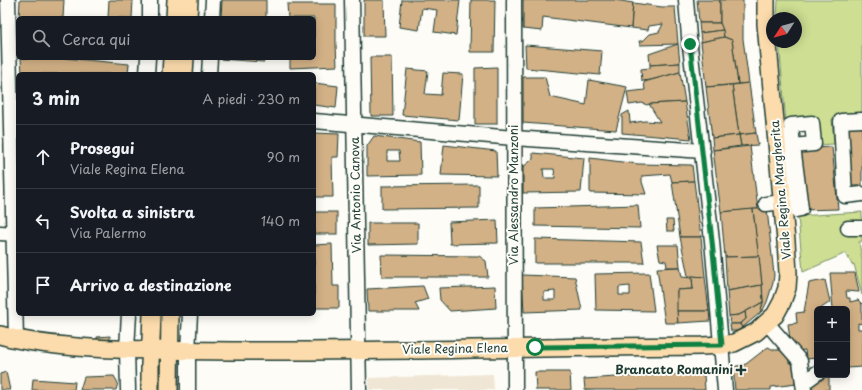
<!DOCTYPE html>
<html lang="it">
<meta charset="utf-8">
<style>
body{margin:0;font-family:"Playpen Sans",sans-serif;background:#242831;color:#f1f3f6}
.controls{position:absolute;right:12px;bottom:12px;display:grid;overflow:hidden;border-radius:6px;box-shadow:0 2px 10px #0003}
.controls button{width:36px;height:36px;display:grid;place-items:center;padding:0;border:0;border-bottom:1px solid #363941;background:#171b24;color:#f1f3f6;font:20px sans-serif}
.compass{position:absolute;left:766px;top:12px;width:36px;height:36px;border-radius:50%;background:#171b24;box-shadow:0 2px 10px #0003;rotate:234deg}
.stop{position:absolute;width:12px;height:12px;margin:-9px;border:3px solid #0b8043;border-radius:50%;background:#fff}
.stop.end{background:#0b8043;border-color:#fff;box-shadow:0 1px 4px #0008}
.list{margin:0;padding:0;list-style:none}
h2{display:flex;justify-content:space-between;align-items:center;height:52px;margin:0;padding:0 16px;font-size:17px}
h2 small{font-size:13px;font-weight:400;color:#9ea1a6}
.list li{display:grid;grid-template-columns:26px 1fr auto;gap:12px;align-items:center;box-sizing:border-box;height:64px;padding:0 16px;border-top:1px solid #363941}
.list b{display:block;font-size:15px;white-space:nowrap}
.list p{margin:0;font-size:13px;white-space:nowrap;color:#9ea1a6}
.list em{font-size:13px;font-style:normal;color:#9ea1a6}
.icon{flex:none;width:22px;height:22px;fill:none;stroke:currentColor;stroke-width:2;stroke-linecap:round;stroke-linejoin:round}
.map{position:relative;flex:none;width:862px;height:390px;overflow:hidden}
.search{position:absolute;background:#171b24;box-shadow:0 2px 10px #0003;left:16px;top:16px;width:300px;height:44px;display:flex;align-items:center;gap:10px;box-sizing:border-box;padding:0 14px;border-radius:6px;color:#9ea1a6;font-size:15px}
.panel{position:absolute;background:#171b24;box-shadow:0 2px 10px #0003;left:16px;top:72px;width:300px;height:244px;border-radius:6px}
.map>svg:first-child{display:block}
</style>
<div class="map">
<svg width="862" height="390" viewBox="0 0 862 390">
<rect width="100%" height="100%" fill="#fdfcf7"/>
<filter id="ink" filterUnits="userSpaceOnUse"><feTurbulence type="fractalNoise" baseFrequency=".025" numOctaves="2"/><feDisplacementMap in="SourceGraphic" scale="8" xChannelSelector="R" yChannelSelector="G"/><feConvolveMatrix kernelMatrix="1 2 1 2 8 2 1 2 1" color-interpolation-filters="sRGB"/></filter>
<g filter="url(#ink)">
<path fill="#f0e6d5" d="M493 374 494 390H369V378Z"/>
<g fill="#cedf93" stroke="#768e64">
<path d="M778 0H862V117L832 119 834 144 816 145 815 121 786 123 779 42H796V18H777Z"/>
<path d="M862 212V241L859 242 862 259V295L854 264 852 265 846 253 803 272 798 216Z"/>
</g>
<g fill="#d3b186" stroke="#1f3d34" fill-rule="evenodd">
<path d="M20 0H64L63 18H19Z"/>
<path d="M109 0H133L132 18H108Z"/>
<path d="M222 0H266V18H221Z"/>
<path d="M364 0H384L385 36H364Z"/>
<path d="M402 0H460L456 35 434 32 437 10 422 8 419 30 399 27Z"/>
<path d="M471 0H495L494 52H470Z"/>
<path d="M523 0H615L633 3 631 28 543 17 542 31 523 29Z"/>
<path d="M697 0H720V23H699Z"/>
<path d="M720 0H743V39L749 83 738 84 732 40 724 37 720 23Z"/>
<path d="M633 3 662 7H675L678 44 640 45 639 41H643L650 34 659 32 663 24 649 26 648 30 631 28Z"/>
<path d="M287 4H336V45L337 66 290 68V58H314V18H288Z"/>
<path d="M699 23H720L723 30 700 33Z"/>
<path d="M723 30 724 37 701 42 700 33Z"/>
<path d="M724 37 732 40 738 84 706 87 701 42Z"/>
<path d="M678 44 680 63 650 65 649 54Z"/>
<path d="M525 45 602 51 600 75 526 68Z"/>
<path d="M370 57H392L393 116H371Z"/>
<path d="M21 58H64L129 64 128 74H22Z"/>
<path d="M218 58H264V62L218 59Z"/>
<path d="M680 63V72L651 80 642 81 641 69 650 68V65Z"/>
<path d="M497 67V124H475V68Z"/>
<path d="M407 69 428 71 425 94 441 95 443 73 463 74 459 120 402 115Z"/>
<path d="M680 72 685 102 649 104 647 105 642 103 629 105 627 92 645 90 644 82Z"/>
<path d="M523 77H545L550 97 586 105 589 80 627 87 616 130 523 123Z"/>
<path d="M314 83 338 86 336 108 314 105Z"/>
<path d="M749 83 756 133 739 135 732 85Z"/>
<path d="M732 85 739 135 712 138 706 87Z"/>
<path d="M685 102 691 139 622 133V115L629 111 630 123 645 121 660 122 649 104Z"/>
<path d="M849 124H862V186H851Z"/>
<path d="M314 133 339 134 338 157H332L333 197H314Z"/>
<path d="M756 133 758 145 741 146 739 135Z"/>
<path d="M739 135 741 146 713 150 712 138Z"/>
<path d="M374 136 420 142 421 175 367 176V146ZM387 151H399L400 161H387Z"/>
<path d="M444 145 496 151 497 176 441 175Z"/>
<path d="M750 146 758 209 721 212 713 150Z"/>
<path d="M832 147 838 209 802 210 795 149Z"/>
<path d="M533 153 584 158 581 192 523 193V167L533 159ZM543 169H554L555 178H544Z"/>
<path d="M590 158 638 164 692 165 694 181 672 182 670 174 642 176V182L646 194 590 193Z"/>
<path d="M694 181 701 237H680L672 182Z"/>
<path d="M479 185V208L382 209V186Z"/>
<path d="M638 205 640 228 535 226V208Z"/>
<path d="M753 209 759 256 725 257 721 212Z"/>
<path d="M753 209H767L774 275 773 283 767 302 763 310 760 313 763 302 762 285Z"/>
<rect x="314" y="212" width="23" height="22"/>
<path d="M497 220 498 243 450 244 449 222Z"/>
<path d="M666 220H673L674 231H667Z"/>
<path d="M368 223H418V244L368 245Z"/>
<path d="M680 237H701L705 277 688 276Z"/>
<path d="M535 239 641 242 644 263H535Z"/>
<path d="M332 244 333 286H339V308H314V245Z"/>
<path d="M657 245H678L680 267H667L666 261 660 260Z"/>
<path d="M381 255 479 256 486 261 488 277H382Z"/>
<path d="M759 256 762 285 727 291 725 257Z"/>
<path d="M680 267 682 277 692 278 693 289 677 290 678 323H665L657 268Z"/>
<path d="M649 273 654 311 596 310 595 274ZM630 286V295H619V287Z"/>
<path d="M830 273H855L859 292 846 291 847 298H850V302L858 300 862 304V324L858 323V329H862V367L847 368V309H833Z"/>
<path d="M522 275 575 277 582 310 524 312ZM555 291V300H544V292Z"/>
<path d="M692 276 705 277 709 311H677V290L693 289Z"/>
<path d="M825 280 830 302 820 309H817V358L806 359 805 350 794 351 790 340 788 324 797 323 796 313 804 312 809 283Z"/>
<path d="M762 285 763 302 739 315 729 316 727 291Z"/>
<path d="M423 286 428 299 415 303 419 311H368L367 289Z"/>
<path d="M495 286 496 308 450 311 440 300 439 288Z"/>
<path d="M763 302 760 313 742 328 740 324 746 319 745 312Z"/>
<path d="M677 311H709L710 321 678 323Z"/>
<path d="M745 312 746 319 740 324H730L729 316 739 315Z"/>
<path d="M730 324H740L742 328 737 331H731Z"/>
<path d="M110 336 109 345H97V337Z"/>
<path d="M768 347 774 350H783L788 353 789 363 792 362 797 384 771 387V390H735L733 367 746 364Z"/>
<path d="M6 372 10 390H0V374Z"/>
<path d="M535 372H570L571 390H536Z"/>
<path d="M665 374 704 375 705 390H585L584 379Z"/>
<path d="M114 376 118 383 116 390H80L84 377Z"/>
<path d="M829 376V390H812L811 384Z"/>
<path d="M33 379 75 382 74 390H32Z"/>
</g>
<g fill="none" stroke-linecap="round" stroke-linejoin="round">
<defs>
<g id="minor">
<path d="M8 0 16 339"/>
<path d="M352 0 359 390"/>
<path d="M514 0 515 390"/>
<path d="M686 0 689 37 712 241 725 390"/>
<path d="M150 18V0"/>
<path d="M212 18 213 0"/>
<path d="M147 74 148 58"/>
<path d="M209 74 210 58"/>
<path d="M862 120 841 121 845 196 862 194"/>
<path d="M314 121 514 138 703 151"/>
<path d="M776 137 788 136 796 210 801 209 793 146 814 144 812 123 791 125 793 146"/>
<path d="M766 204 783 202"/>
<path d="M848 228H862"/>
<path d="M0 233 18 234"/>
<path d="M767 323 800 361 804 390"/>
<path d="M803 383 817 373"/>
<path d="M128 390 127 349 129 314"/>
<path d="M188 390V351L190 314"/>
</g>
<g id="major">
<path d="M175 18 176 0"/>
<path d="M188 18 189 0"/>
<path d="M171 74 172 58"/>
<path d="M184 74 185 58"/>
<path d="M0 335C29 343 61 346 91 348 147 351 204 351 260 351 408 351 555 347 702 346L722 345 734 343 756 332 775 315 782 302 787 288 788 273 786 241 766 24V0"/>
<path d="M150 390V365L152 314"/>
<path d="M169 390 170 314"/>
</g>
</defs>
<use href="#minor" stroke="#1f3d34" stroke-width="17"/>
<use href="#major" stroke="#1f3d34" stroke-width="20"/>
<use href="#minor" stroke="#fdfcf7" stroke-width="14"/>
<use href="#major" stroke="#fcdcac" stroke-width="17"/>
</g>
</g>
<g fill="none" stroke-linecap="round" stroke-linejoin="round" filter="url(#ink)">
<path stroke="#0b8043" stroke-width="5" d="M535 347 722 345 712 241 690 44"/>
</g>
<path fill="#1f3d34" stroke="#fdfcf7" stroke-width="1.5" d="M739 364h4v4h4v4h-4v4h-4v-4h-4v-4h4z"/>
<g text-anchor="middle" stroke-width="4" stroke-linejoin="round" paint-order="stroke">
<g font-size="12" fill="#1f3d34" stroke="#fdfcf7">
<text transform="translate(781 190) rotate(-95)" y="4">Viale Regina Margherita</text>
<text transform="translate(356 195) rotate(-91)" y="4">Via Antonio Canova</text>
<text transform="translate(514 195) rotate(-90)" y="4">Via Alessandro Manzoni</text>
<text transform="translate(455 349) rotate(-1)" y="4">Viale Regina Elena</text>
</g>
<g font-size="12" font-weight="bold" fill="#1f3d34" stroke="#fdfcf7" text-anchor="end">
<text x="733" y="374">Brancato Romanini</text>
</g>
</g>
</svg>
<div class="controls">
<button>+</button>
<button>−</button>
</div>
<svg class="compass" viewBox="-18 -18 36 36"><path d="M0-13l5 13h-10z" fill="#e53935"/><path d="M0 13l5-13h-10z" fill="#9ea1a6"/></svg>
<div class="stop" style="left:535px;top:347px"></div>
<div class="stop end" style="left:690px;top:44px"></div>
<div class="search"><svg class="icon" aria-label="search" viewBox="0 0 24 24"><circle cx="10" cy="10" r="6"/><path d="M15 15l6 6"/></svg>Cerca qui</div>
<section class="panel">
<h2>3 min<small>A piedi · 230 m</small></h2>
<ul class="list">
<li><svg class="icon" aria-label="ahead" viewBox="0 0 24 24"><path d="M12 20V5M6 11l6-6 6 6"/></svg><div><b>Prosegui</b><p>Viale Regina Elena</p></div><em>90 m</em></li>
<li><svg class="icon" aria-label="left" viewBox="0 0 24 24"><path d="M17 20v-9H6M10 6l-5 5 5 5"/></svg><div><b>Svolta a sinistra</b><p>Via Palermo</p></div><em>140 m</em></li>
<li><svg class="icon" aria-label="arrive" viewBox="0 0 24 24"><path d="M6 21V4h12l-3 4 3 4H6"/></svg><div><b>Arrivo a destinazione</b></div></li>
</ul>
</section>
</div>
